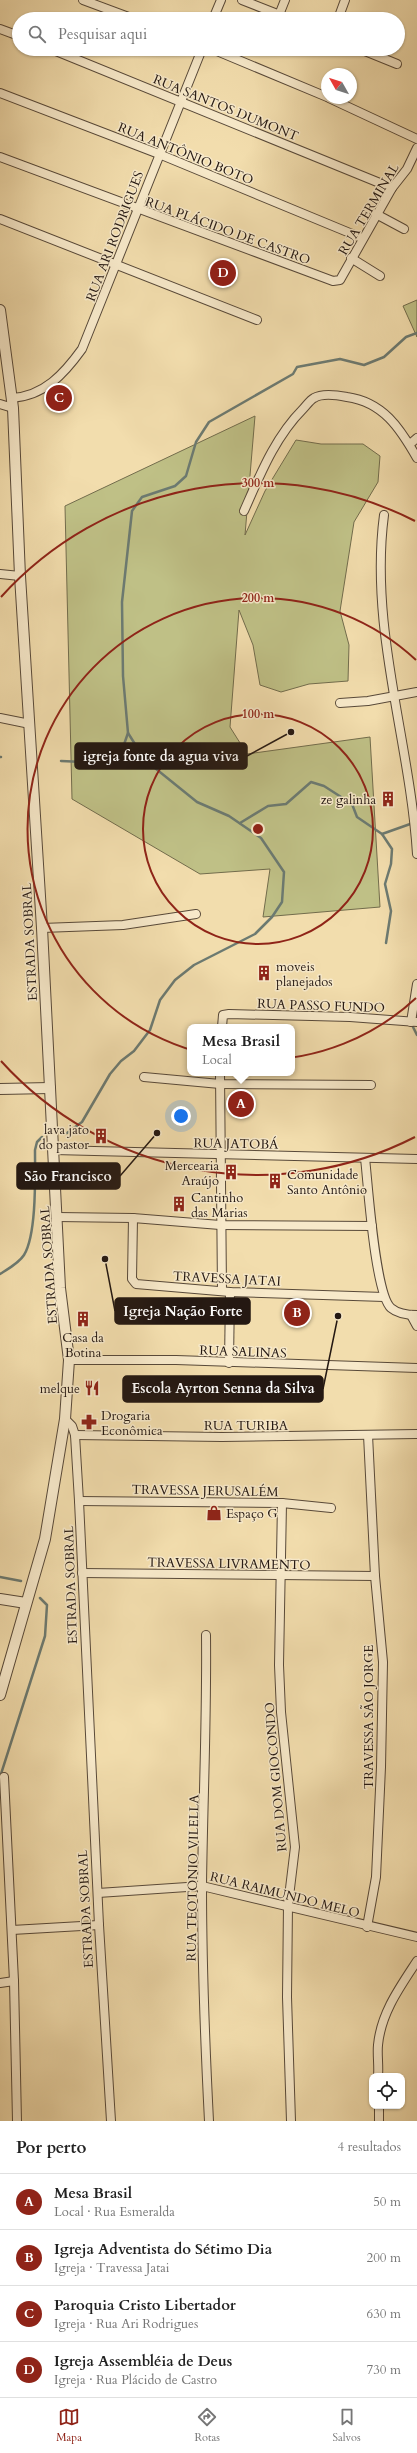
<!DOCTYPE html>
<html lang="pt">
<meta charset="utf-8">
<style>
body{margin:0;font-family:Cardo,serif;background:#f6f6f6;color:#222}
.controls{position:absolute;right:12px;bottom:12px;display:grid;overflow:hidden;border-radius:8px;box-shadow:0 1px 3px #0004}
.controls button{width:36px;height:36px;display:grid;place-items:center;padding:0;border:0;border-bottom:1px solid #e0e0e0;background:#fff;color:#222;font:20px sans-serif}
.compass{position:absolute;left:321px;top:68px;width:36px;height:36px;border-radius:50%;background:#fff;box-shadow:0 1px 3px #0004;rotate:309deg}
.you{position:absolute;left:181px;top:1116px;width:14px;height:14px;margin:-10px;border:3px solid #fff;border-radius:50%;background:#1a73e8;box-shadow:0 0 0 6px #1a73e833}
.badge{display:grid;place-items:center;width:26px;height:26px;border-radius:50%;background:#8f2418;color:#fff;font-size:13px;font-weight:700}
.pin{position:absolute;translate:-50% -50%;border:2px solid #fff;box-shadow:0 1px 4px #0006}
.popup{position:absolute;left:187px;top:1024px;width:108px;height:52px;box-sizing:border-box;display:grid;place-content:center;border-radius:8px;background:#fff;filter:drop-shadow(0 1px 3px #0005);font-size:13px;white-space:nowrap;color:#767676}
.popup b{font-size:15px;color:#222}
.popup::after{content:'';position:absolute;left:50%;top:100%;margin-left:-8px;border:8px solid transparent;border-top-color:#fff}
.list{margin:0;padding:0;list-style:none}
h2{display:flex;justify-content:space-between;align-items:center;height:52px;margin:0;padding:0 16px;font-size:17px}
h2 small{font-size:13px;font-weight:400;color:#767676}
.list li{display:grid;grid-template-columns:26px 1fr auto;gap:12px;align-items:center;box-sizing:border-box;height:56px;padding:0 16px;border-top:1px solid #e0e0e0}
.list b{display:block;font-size:15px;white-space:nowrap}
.list p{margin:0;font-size:13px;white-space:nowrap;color:#767676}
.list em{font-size:13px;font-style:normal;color:#767676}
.icon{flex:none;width:22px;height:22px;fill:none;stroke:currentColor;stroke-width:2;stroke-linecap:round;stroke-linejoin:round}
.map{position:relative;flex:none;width:417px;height:2121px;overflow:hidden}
.search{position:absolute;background:#fff;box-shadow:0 1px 3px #0004;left:12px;right:12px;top:12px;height:44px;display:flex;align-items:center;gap:10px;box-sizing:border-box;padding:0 14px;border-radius:22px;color:#767676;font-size:15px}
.sheet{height:276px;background:#fff}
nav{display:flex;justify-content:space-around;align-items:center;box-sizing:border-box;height:56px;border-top:1px solid #e0e0e0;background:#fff;font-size:11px;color:#767676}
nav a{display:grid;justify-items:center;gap:2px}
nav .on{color:#8f2418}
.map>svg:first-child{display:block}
</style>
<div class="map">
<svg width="417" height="2121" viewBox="0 0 417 2121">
<rect width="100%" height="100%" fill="#f2ddad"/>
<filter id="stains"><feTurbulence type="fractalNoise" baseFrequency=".005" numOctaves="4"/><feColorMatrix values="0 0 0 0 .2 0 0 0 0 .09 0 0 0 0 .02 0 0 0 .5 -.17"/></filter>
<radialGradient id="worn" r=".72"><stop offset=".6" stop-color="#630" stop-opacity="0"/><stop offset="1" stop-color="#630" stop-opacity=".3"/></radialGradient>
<g fill="#bfc086" stroke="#726c4c">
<path d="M417 300V337L403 306Z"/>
<path d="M255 416 245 535 265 491 296 440 321 444H363L380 456 378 482 354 522 340 611 349 645 348 681 309 684 281 692 260 685 253 645 239 610 230 727 247 754 370 737 380 907 263 917 270 869 200 874 72 799 65 506Z"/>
</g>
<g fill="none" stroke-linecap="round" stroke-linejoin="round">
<g stroke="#6c7a71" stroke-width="2.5">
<path d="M0 757H1"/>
<path d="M61 761 106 763 120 756 128 733"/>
<path d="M240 823 268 806 286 804 311 782 324 786 352 804 357 817 382 834 392 849 391 864 385 884 391 911 386 943"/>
<path d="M382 834 413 823"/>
<path d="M413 1027 417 1035"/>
<path d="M67 1133 82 1122 110 1074 121 1061 134 1051 150 1030 160 1000 175 980 194 965 255 934 272 917 282 902 284 872 261 838 229 816 197 802 145 760 128 733 123 676 122 602 132 511 142 497 175 486 186 476 196 442 209 422 293 374 297 367 340 359 364 365 384 357 406 337 417 333"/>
<path d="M0 1274C8 1269 19 1263 24 1255 37 1234 35 1174 35 1150L37 1142 42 1137"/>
<path d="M0 1577 21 1581"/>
<path d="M0 1777 45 1636 47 1605 40 1598"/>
</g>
<defs>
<g id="minor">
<path d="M83 0 134 19"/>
<path d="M242 0 290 19"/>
<path d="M279 15 285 0"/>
<path d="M213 19 221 0"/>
<path d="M338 19 345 0"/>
<path d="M0 29 19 36"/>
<path d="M51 49 392 188"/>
<path d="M212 49 327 97"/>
<path d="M360 49 397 64"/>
<path d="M0 93 159 154 362 238"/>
<path d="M329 98 417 139"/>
<path d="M0 157 333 281 340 280 392 188 407 169 417 148"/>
<path d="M376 214 404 229"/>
<path d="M0 219 257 320"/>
<path d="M351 258 380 276"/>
<path d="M12 398C44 396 64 374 82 349L202 49"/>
<path d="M0 404 13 408"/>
<path d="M410 444 417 438"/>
<path d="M244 511C260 475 275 437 303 409 306 406 310 400 314 398 322 393 337 395 347 397 383 402 400 428 417 458"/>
<path d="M384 515C369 629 410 741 417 854"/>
<path d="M0 574 20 576"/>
<path d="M340 703 368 701 417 692"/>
<path d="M0 718 30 724"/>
<path d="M42 928 123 925 196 914"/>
<path d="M411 1022 417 984"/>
<path d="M222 1027 223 1015 229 1014 350 1017 417 1022"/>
<path d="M220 1073 222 1291"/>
<path d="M144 1077 220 1084 371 1085"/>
<path d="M54 1150 417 1159"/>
<path d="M365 1158C368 1184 375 1294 391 1308 398 1314 408 1315 417 1315"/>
<path d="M57 1217 133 1218 220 1225 372 1226"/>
<path d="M133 1218 132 1279 136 1284 230 1292 384 1297"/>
<path d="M411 1315 417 1326"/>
<path d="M69 1360H176L417 1368"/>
<path d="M229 1363 230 1292"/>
<path d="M65 1419 72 1426 75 1435 79 1501 99 1925 111 2121"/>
<path d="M75 1435 222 1437 417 1434"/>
<path d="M79 1501 282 1503 331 1508"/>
<path d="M282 1503 279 1665 281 1712 295 1847 288 1905 287 1997 291 2121"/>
<path d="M82 1573 375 1576"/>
<path d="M206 1635C207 1718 203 1802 202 1885 202 1964 205 2043 209 2121"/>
<path d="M4 1777 14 1981 17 2121"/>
<path d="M98 1893 202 1886 417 1937"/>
<path d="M367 1927 376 1877 381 1767 383 1662 375 1576 368 1435"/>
<path d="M12 1930 99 1925"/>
<path d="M0 1983 14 1981"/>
<path d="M378 2076C379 2066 377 2055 378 2045 381 2013 400 1987 417 1961"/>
<path d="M379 2106V2121"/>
</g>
<g id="tertiary">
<path d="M0 310 13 408 20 576 42 928 60 1288 69 1360 65 1419 45 1539 0 1695"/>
<path d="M0 1089 50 1088"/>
<path d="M0 1599 26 1603"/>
</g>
</defs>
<use href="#minor" stroke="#584939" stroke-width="10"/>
<use href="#tertiary" stroke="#584939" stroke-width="12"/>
<use href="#minor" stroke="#f7e9ca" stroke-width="8"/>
<use href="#tertiary" stroke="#f7e9ca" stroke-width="10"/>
</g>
<g fill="none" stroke="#8f2418" stroke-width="2">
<circle cx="258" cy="829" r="115"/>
<path d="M416 998A231 231 0 1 1 416 660"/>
<path d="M415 1137A346 346 0 0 1 1 1061M1 597A346 346 0 0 1 415 521"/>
</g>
<defs>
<symbol id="building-bare" viewBox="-9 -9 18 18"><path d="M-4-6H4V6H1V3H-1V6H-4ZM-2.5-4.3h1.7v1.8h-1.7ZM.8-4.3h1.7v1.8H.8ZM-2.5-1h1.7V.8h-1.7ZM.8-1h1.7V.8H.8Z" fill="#8f2418" stroke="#f7e9ca" stroke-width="2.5" paint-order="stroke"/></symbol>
<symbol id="restaurant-bare" viewBox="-9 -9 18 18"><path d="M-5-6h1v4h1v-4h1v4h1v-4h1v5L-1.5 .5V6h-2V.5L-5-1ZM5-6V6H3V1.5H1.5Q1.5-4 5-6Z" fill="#8f2418" stroke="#f7e9ca" stroke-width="2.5" paint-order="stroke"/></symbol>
<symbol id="pharmacy-bare" viewBox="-9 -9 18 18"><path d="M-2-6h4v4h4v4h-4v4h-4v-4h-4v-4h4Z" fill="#8f2418" stroke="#f7e9ca" stroke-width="2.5" paint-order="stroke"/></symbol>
<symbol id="shop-bare" viewBox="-9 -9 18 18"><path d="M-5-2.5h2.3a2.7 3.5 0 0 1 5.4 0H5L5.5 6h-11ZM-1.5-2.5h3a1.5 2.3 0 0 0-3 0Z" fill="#8f2418" stroke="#f7e9ca" stroke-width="2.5" paint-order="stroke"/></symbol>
</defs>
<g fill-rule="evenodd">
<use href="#building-bare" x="377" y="788" width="22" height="22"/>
<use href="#building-bare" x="253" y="962" width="22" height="22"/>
<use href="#building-bare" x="90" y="1125" width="22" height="22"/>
<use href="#building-bare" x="220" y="1161" width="22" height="22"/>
<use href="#building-bare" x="264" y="1170" width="22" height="22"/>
<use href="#building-bare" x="168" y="1193" width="22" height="22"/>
<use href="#building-bare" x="72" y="1308" width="22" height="22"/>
<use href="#restaurant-bare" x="81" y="1377" width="22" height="22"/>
<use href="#pharmacy-bare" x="78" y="1411" width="22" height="22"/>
<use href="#shop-bare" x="203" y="1502" width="22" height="22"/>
</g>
<g text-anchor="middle" stroke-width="3" stroke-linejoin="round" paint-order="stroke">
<g font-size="13" fill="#241812" stroke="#f7e9ca">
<text transform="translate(226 107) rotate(22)" y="5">RUA SANTOS DUMONT</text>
<text transform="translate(186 153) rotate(22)" y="5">RUA ANTÔNIO BOTO</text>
<text transform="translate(368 209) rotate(-59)" y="5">RUA TERMINAL</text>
<text transform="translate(228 230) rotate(20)" y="5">RUA PLÁCIDO DE CASTRO</text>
<text transform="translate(114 236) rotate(-69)" y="5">RUA ARI RODRIGUES</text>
<text transform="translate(29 942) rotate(-93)" y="5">ESTRADA SOBRAL</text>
<text transform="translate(321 1005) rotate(2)" y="5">RUA PASSO FUNDO</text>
<text transform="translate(236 1143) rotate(1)" y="5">RUA JATOBÁ</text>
<text transform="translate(48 1265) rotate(-94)" y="5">ESTRADA SOBRAL</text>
<text transform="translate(227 1278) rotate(3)" y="5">TRAVESSA JATAI</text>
<text transform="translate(243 1351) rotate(2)" y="5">RUA SALINAS</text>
<text x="246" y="1430">RUA TURIBA</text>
<text transform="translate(205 1490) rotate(1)" y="5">TRAVESSA JERUSALÉM</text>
<text transform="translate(229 1563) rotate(1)" y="5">TRAVESSA LIVRAMENTO</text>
<text transform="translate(70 1585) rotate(-92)" y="5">ESTRADA SOBRAL</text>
<text transform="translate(368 1717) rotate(-90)" y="5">TRAVESSA SÃO JORGE</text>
<text transform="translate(275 1777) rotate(-95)" y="5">RUA DOM GIOCONDO</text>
<text transform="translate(192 1878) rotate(-89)" y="5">RUA TEOTONIO VILELLA</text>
<text transform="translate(285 1894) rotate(14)" y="5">RUA RAIMUNDO MELO</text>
<text transform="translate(85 1909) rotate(-93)" y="5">ESTRADA SOBRAL</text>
</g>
<g font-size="13" fill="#241812" stroke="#f7e9ca" text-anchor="start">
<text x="376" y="804" text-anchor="end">ze galinha</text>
<text x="276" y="971">moveis<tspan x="276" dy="15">planejados</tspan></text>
<text x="89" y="1134" text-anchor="end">lava jato<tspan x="89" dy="15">do pastor</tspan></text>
<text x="219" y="1170" text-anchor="end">Mercearia<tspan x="219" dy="15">Araújo</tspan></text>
<text x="287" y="1179">Comunidade<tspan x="287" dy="15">Santo Antônio</tspan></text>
<text x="191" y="1202">Cantinho<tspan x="191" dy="15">das Marias</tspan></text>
<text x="83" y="1342" text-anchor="middle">Casa da<tspan x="83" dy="15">Botina</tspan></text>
<text x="80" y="1393" text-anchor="end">melque</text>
<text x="101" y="1420">Drogaria<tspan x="101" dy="15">Econômica</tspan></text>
<text x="226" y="1518">Espaço G</text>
</g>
</g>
<circle cx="258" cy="829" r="6" fill="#8f2418" stroke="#f7e9ca" stroke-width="2"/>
<g font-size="12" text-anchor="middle" font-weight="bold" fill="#8f2418" stroke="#f7e9ca" stroke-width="3" stroke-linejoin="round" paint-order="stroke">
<text x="258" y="487">300 m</text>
<text x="258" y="602">200 m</text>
<text x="258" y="718">100 m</text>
</g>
<path fill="none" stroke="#241812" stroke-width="1.5" d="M291 732L247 756M157 1133L120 1176M105 1259L115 1311M338 1316L323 1389"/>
<g fill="#241812" stroke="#f7e9ca" stroke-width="1.5">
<circle cx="291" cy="732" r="4"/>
<circle cx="157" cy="1133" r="4"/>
<circle cx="105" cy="1259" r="4"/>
<circle cx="338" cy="1316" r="4"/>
</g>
<g fill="#241812" stroke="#241812" stroke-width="1.5">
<rect x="75" y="743" width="172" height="26" rx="4"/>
<rect x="17" y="1163" width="103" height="26" rx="4"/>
<rect x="115" y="1298" width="135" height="26" rx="4"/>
<rect x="123" y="1376" width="200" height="26" rx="4"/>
</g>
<g font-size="14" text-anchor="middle" font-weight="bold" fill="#fff">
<text x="161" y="761">igreja fonte da agua viva</text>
<text x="68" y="1181">São Francisco</text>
<text x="183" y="1316">Igreja Nação Forte</text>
<text x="223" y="1393">Escola Ayrton Senna da Silva</text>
</g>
<rect width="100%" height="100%" filter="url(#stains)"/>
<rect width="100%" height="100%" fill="url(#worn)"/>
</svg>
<div class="controls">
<button><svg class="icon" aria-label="locate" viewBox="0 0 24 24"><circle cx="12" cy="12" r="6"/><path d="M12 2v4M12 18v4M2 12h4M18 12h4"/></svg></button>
</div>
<svg class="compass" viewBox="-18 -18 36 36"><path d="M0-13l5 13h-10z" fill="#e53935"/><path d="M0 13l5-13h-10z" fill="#767676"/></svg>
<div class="you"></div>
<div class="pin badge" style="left:241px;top:1104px">A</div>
<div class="popup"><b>Mesa Brasil</b>Local</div>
<div class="pin badge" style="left:297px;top:1313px">B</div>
<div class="pin badge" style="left:59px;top:398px">C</div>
<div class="pin badge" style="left:223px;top:273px">D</div>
<div class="search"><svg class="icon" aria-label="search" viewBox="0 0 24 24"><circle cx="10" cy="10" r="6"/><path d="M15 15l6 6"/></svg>Pesquisar aqui</div>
</div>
<section class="sheet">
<h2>Por perto<small>4 resultados</small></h2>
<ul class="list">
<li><span class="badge">A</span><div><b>Mesa Brasil</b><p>Local · Rua Esmeralda</p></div><em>50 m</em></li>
<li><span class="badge">B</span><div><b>Igreja Adventista do Sétimo Dia</b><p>Igreja · Travessa Jatai</p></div><em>200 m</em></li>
<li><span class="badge">C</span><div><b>Paroquia Cristo Libertador</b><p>Igreja · Rua Ari Rodrigues</p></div><em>630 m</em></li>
<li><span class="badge">D</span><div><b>Igreja Assembléia de Deus</b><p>Igreja · Rua Plácido de Castro</p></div><em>730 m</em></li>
</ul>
</section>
<nav>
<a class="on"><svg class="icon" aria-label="map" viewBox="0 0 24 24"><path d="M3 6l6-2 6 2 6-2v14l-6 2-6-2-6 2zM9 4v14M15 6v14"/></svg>Mapa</a>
<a><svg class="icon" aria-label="directions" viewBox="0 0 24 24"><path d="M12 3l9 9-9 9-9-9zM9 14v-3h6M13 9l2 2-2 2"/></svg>Rotas</a>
<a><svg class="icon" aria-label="saved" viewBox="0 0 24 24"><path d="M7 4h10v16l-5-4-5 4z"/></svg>Salvos</a>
</nav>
